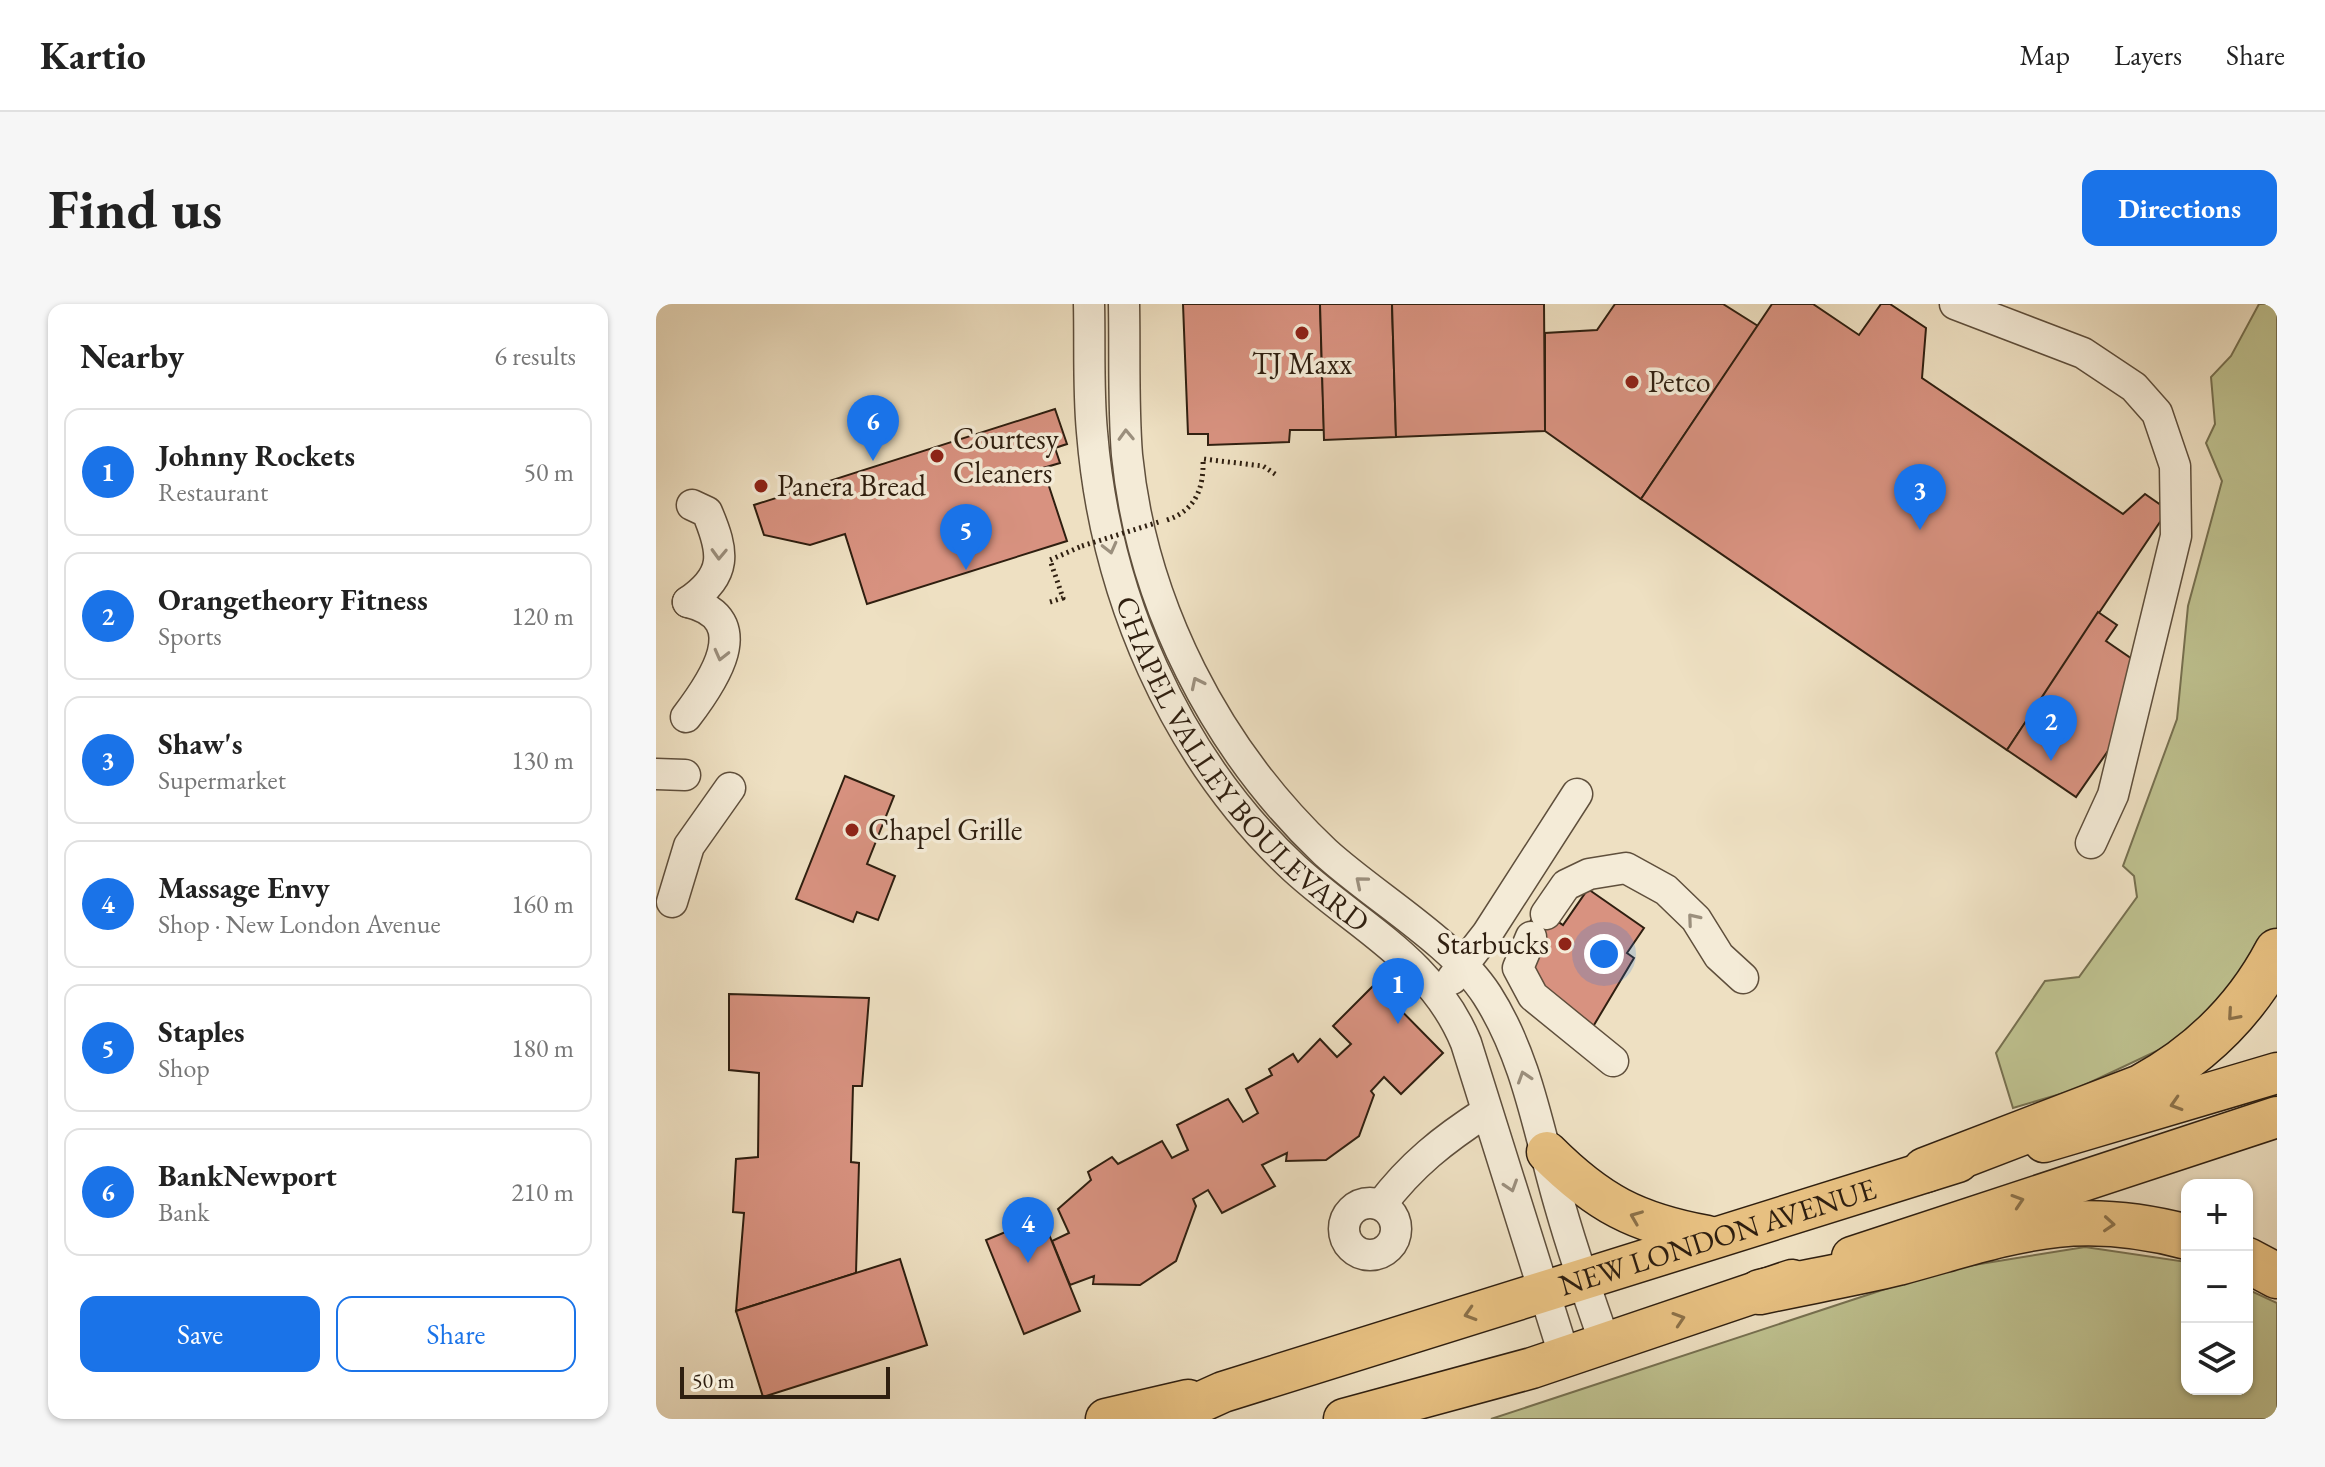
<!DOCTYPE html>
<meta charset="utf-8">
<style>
body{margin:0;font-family:"EB Garamond",serif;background:#f6f6f6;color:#222}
.controls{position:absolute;right:24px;bottom:24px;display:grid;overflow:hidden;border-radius:16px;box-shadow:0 2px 6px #0004}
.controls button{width:72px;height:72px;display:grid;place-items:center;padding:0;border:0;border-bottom:2px solid #e0e0e0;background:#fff;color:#222;font:40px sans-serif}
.scale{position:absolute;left:24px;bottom:20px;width:210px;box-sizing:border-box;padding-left:8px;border:4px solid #2f1f10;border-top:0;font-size:22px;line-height:28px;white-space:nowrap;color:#2f1f10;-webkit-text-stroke:6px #f4ebd7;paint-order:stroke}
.you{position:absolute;left:948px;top:650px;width:28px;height:28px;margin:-20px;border:6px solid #fff;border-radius:50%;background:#1a73e8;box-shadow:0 0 0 12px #1a73e833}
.badge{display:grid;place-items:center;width:52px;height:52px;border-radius:50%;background:#1a73e8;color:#fff;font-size:26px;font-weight:700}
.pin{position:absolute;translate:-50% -66px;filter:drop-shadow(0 2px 4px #0008)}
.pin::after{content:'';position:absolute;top:42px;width:28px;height:24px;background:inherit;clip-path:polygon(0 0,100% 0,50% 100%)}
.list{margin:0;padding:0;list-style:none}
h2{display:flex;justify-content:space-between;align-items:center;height:104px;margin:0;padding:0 32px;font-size:34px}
h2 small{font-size:26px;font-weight:400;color:#767676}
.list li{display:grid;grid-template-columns:52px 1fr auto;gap:24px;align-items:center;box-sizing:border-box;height:128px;margin:0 16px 16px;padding:0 16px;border:2px solid #e0e0e0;border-radius:16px}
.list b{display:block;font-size:30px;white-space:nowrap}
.list p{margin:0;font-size:26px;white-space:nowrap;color:#767676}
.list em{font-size:26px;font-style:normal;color:#767676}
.actions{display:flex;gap:16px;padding:24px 32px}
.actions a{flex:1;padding:18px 0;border:2px solid #1a73e8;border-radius:16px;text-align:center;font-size:28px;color:#1a73e8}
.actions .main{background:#1a73e8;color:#fff}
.icon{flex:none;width:44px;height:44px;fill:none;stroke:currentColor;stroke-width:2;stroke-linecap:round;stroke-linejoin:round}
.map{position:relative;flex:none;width:1621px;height:1115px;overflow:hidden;border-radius:16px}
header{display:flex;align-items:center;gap:48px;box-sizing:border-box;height:112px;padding:0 40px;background:#fff;border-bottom:2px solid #e0e0e0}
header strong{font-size:38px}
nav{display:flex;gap:44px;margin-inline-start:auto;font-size:28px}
.intro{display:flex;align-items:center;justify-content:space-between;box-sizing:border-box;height:192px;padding:0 48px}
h1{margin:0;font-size:56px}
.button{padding:20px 36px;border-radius:16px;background:#1a73e8;color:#fff;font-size:28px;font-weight:700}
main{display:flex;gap:48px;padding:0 48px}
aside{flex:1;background:#fff;border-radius:16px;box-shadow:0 2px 6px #0004}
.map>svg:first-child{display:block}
</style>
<header>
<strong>Kartio</strong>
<nav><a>Map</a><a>Layers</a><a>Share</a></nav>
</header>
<div class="intro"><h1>Find us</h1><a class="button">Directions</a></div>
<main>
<aside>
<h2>Nearby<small>6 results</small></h2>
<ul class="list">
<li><span class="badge">1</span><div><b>Johnny Rockets</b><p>Restaurant</p></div><em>50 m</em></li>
<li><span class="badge">2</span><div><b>Orangetheory Fitness</b><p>Sports</p></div><em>120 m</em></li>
<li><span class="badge">3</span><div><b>Shaw's</b><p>Supermarket</p></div><em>130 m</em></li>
<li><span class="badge">4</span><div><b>Massage Envy</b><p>Shop · New London Avenue</p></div><em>160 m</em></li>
<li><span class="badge">5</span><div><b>Staples</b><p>Shop</p></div><em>180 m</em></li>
<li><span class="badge">6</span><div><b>BankNewport</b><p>Bank</p></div><em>210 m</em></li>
</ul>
<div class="actions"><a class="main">Save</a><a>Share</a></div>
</aside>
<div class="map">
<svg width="1621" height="1115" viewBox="0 0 1621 1115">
<rect width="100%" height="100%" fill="#eee0c2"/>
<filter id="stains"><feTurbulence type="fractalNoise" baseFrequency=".0025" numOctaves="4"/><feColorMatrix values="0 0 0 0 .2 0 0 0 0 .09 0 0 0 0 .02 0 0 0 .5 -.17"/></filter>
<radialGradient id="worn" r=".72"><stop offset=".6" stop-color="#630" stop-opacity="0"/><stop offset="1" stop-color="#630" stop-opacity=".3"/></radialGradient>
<g fill="#bec18f" stroke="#767050" stroke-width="2">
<path d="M1603 0H1621V649L1556 721 1418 786 1357 804 1340 749 1389 677 1423 673 1481 593 1478 572 1467 562 1521 415 1532 302 1566 177 1550 139 1559 120 1555 73 1575 52Z"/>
<path d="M1429 943 1531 958V1085H1591V985L1621 999V1115H835L1287 966Z"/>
</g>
<g fill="#d89280" stroke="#2f1f10" stroke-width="2">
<path d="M527 0H664L668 126H634L633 138 552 141V130H532Z"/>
<path d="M664 0H736L740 133 668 136Z"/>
<path d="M736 0H888L889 127 740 133Z"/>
<path d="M959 0H1067L1102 22 985 195 889 127V29L941 26Z"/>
<path d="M1116 0H1157L1203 31 1225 0H1234L1270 24 1266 74 1467 210 1489 190 1512 206 1351 446 985 195Z"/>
<path d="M399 105 411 140 399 144 404 159 387 164 411 237 211 300 189 230 154 241 108 231 98 201Z"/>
<path d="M1442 308 1461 321 1450 337 1479 357 1454 444 1420 493 1351 446Z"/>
<path d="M189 472 238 492 211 560 239 572 222 616 201 608 197 618 140 595Z"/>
<path d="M932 585 988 624 971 649 978 654 935 726 864 678 885 648 887 651 892 644 867 628 883 605 907 621Z"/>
<path d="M719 680 787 749 745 790 728 773 715 787 718 791 703 832 670 856 630 857 631 849 606 861 619 882 566 909 552 886 537 895 540 902 520 957 484 981 437 980 438 972 414 981 396 937 413 929 402 905 435 876 432 868 456 853 462 860 506 837 516 854 532 846 521 821 572 795 587 818 602 809 590 785 616 771 613 765 637 750 642 758 664 735 681 753 695 740 677 722Z"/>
<path d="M73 690 213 694 206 782H197L195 858 203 859 200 969 80 1007 88 909 77 908 80 855 102 853 103 769 73 766Z"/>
<path d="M386 913 424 1007 368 1030 330 936Z"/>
<path d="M244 955 271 1041 107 1093 80 1007Z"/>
</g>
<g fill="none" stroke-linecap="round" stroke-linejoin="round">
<defs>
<g id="minor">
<path id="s1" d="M433 0C434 42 432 86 436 128 449 290 518 452 638 564 701 622 777 657 810 739L909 1054"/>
<path d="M468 0C469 50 467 101 471 151 486 301 560 445 669 548 717 592 797 638 831 691 872 755 883 831 904 902 917 948 933 994 949 1039"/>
<path d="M1299 0 1427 49 1478 83 1501 109 1519 162 1520 232 1457 491 1435 539"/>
<path d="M32 298C72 271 68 248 51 208L36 201"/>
<path d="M30 413C56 379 101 315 32 298"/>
<path d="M0 470 29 471"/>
<path d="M16 598 33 542 74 484"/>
<path d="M890 610 910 581 933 570 970 564 1010 586 1040 615 1063 652 1087 674"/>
<path d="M875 633 862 664 877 692 957 757"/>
<path d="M796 675 831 630 921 490"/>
<circle cx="714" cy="925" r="26"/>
<path d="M725 901C755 861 788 835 830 808"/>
</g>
<g id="major">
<path d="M1388 838 1621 769"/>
<path d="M891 848C942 899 980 919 1051 932"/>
<path d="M1196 953 1621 813"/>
<path d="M450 1115 532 1096"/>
<path id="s2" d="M507 1115 567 1088 1302 858"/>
<path d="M688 1115 876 1064 1136 976"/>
</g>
<g id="highway">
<path d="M1269 866 1485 783C1544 751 1590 706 1621 647"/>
<path d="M1591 956 1621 972"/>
<path d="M1104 988C1150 978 1197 970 1242 959 1353 929 1413 902 1531 933"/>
</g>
</defs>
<use href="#minor" stroke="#5f4f3c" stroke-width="33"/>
<use href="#major" stroke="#2f1f10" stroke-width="43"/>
<use href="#highway" stroke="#2f1f10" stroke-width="47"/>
<g stroke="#2f1f10" stroke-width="5" stroke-dasharray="2 4" stroke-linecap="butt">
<path d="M511 216C540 206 548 184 547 155L607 162 622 172"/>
<path d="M394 298 407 294 394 256 426 242"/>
</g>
<use href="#minor" stroke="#f4ebd7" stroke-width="30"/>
<use href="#major" stroke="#e7c081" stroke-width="40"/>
<use href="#highway" stroke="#e7c081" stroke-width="44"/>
<path stroke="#2f1f10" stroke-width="5" stroke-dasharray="2 4" stroke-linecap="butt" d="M426 242 506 217"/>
</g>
<defs><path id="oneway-chevron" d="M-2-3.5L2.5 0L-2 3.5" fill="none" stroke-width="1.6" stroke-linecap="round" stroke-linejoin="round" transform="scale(2)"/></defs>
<g stroke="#9b8f7d">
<use href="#oneway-chevron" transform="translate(470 131) rotate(-92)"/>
<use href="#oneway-chevron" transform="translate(454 244) rotate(76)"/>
<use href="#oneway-chevron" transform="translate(63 250) rotate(92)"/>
<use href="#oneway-chevron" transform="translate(65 351) rotate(104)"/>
<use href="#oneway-chevron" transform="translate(541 379) rotate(-116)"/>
<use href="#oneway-chevron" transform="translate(705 578) rotate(-140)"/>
<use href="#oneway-chevron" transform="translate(1037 615) rotate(-130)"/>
<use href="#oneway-chevron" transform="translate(868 773) rotate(-108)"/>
<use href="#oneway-chevron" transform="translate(855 882) rotate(72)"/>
</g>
<g stroke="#8b7048">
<use href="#oneway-chevron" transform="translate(1577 711) rotate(131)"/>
<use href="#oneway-chevron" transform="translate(1520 800) rotate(163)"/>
<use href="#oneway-chevron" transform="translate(1362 897) rotate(-18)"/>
<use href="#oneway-chevron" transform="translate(980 913) rotate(-158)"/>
<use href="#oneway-chevron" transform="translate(1453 920) rotate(4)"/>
<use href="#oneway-chevron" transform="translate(814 1010) rotate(163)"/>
<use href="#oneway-chevron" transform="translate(1023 1015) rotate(-18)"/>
</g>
<g fill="#8f2418" stroke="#f4ebd7" stroke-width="3">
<circle cx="646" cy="29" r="8"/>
<circle cx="976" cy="78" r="8"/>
<circle cx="281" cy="152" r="8"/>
<circle cx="105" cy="182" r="8"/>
<circle cx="196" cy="526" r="8"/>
<circle cx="909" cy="640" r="8"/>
</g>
<g text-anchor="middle" stroke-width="7" stroke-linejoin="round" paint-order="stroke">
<g font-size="30" fill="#2f1f10" stroke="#f4ebd7" text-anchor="start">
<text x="646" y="70" text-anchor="middle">TJ Maxx</text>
<text x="992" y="88">Petco</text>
<text x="297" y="145">Courtesy<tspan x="297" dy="34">Cleaners</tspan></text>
<text x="121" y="192">Panera Bread</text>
<text x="212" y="536">Chapel Grille</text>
<text x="893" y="650" text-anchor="end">Starbucks</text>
</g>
<g font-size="30" fill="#2f1f10" stroke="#f4ebd7">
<text dy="10" stroke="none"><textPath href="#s1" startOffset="504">CHAPEL VALLEY BOULEVARD</textPath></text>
<text dy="10" stroke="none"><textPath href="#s2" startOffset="584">NEW LONDON AVENUE</textPath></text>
</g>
</g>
<rect width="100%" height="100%" filter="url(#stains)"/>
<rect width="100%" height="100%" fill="url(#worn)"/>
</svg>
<div class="controls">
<button>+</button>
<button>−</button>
<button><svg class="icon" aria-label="layers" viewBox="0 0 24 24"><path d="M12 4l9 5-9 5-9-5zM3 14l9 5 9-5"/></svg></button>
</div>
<div class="scale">50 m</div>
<div class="you"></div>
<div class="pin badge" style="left:742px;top:720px">1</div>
<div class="pin badge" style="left:1395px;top:457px">2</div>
<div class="pin badge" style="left:1264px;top:226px">3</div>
<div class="pin badge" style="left:372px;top:959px">4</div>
<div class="pin badge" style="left:310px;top:266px">5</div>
<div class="pin badge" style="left:217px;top:157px">6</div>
</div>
</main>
